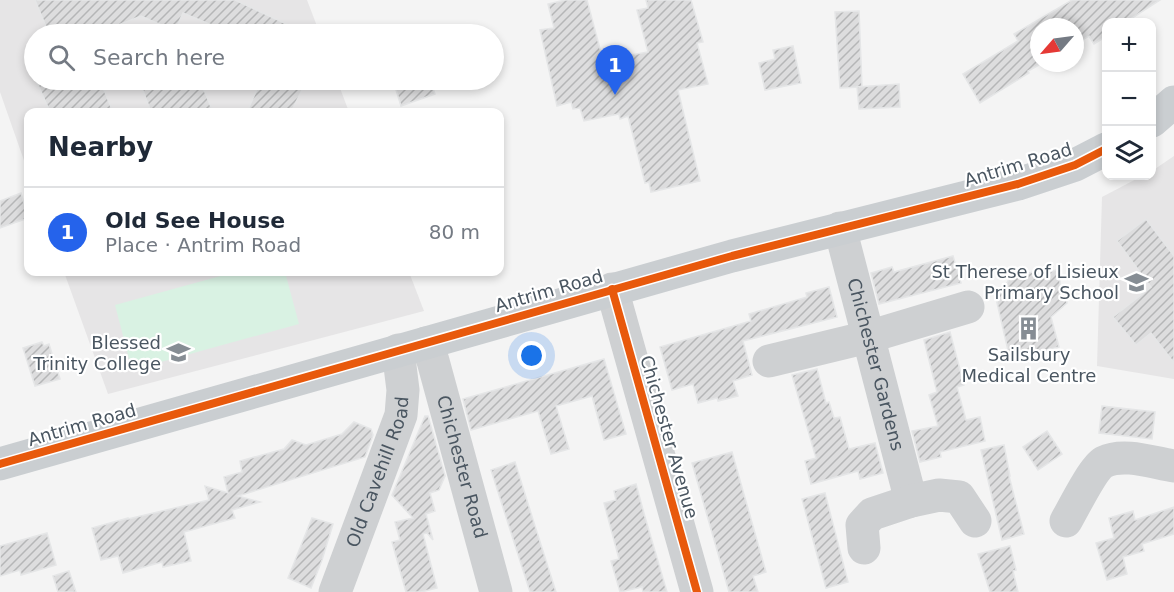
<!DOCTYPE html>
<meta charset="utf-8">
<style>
body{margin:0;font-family:"DejaVu Sans",sans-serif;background:#f2f2f3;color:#1f2937}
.controls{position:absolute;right:18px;top:18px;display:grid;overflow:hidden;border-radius:12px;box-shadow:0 3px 9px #0003}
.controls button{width:54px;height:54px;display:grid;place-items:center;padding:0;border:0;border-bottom:2px solid #e0e1e3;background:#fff;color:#1f2937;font:30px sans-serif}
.compass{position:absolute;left:1030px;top:18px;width:54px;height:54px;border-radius:50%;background:#fff;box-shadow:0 3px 9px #0003;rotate:242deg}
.you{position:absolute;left:532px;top:356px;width:21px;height:21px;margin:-15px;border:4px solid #fff;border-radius:50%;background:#1a73e8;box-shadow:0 0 0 9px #1a73e833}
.badge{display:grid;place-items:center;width:39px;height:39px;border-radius:50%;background:#2563eb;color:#fff;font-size:20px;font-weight:700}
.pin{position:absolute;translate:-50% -50px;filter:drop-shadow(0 2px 3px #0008)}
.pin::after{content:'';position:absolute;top:32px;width:21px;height:18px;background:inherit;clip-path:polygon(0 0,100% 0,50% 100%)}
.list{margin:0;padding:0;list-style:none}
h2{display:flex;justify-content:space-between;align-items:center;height:78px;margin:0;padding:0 24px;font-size:26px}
h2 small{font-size:20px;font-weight:400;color:#747a83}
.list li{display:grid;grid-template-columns:39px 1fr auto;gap:18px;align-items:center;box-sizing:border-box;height:90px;padding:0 24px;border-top:2px solid #e0e1e3}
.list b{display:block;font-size:22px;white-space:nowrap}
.list p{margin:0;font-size:20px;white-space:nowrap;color:#747a83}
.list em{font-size:20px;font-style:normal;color:#747a83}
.icon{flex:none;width:33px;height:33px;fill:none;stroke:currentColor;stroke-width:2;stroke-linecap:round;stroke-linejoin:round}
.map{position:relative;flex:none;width:1174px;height:592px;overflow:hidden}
.search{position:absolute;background:#fff;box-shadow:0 3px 9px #0003;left:24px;top:24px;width:480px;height:66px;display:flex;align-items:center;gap:15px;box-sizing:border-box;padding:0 21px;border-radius:33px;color:#747a83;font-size:22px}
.panel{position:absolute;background:#fff;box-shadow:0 3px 9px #0003;left:24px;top:108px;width:480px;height:168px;border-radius:12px}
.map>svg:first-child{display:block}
</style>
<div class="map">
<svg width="1174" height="592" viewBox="0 0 1174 592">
<defs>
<pattern id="building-hatch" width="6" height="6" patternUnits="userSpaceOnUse" patternTransform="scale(1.5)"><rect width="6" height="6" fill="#ddddde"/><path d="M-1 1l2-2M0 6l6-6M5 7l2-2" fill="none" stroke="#b5b6b7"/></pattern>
</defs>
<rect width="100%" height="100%" fill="#f4f4f4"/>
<g fill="#e6e5e6">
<path d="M0 0H307L320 34H34V80H337L349 112H28V172L0 92Z"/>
<path d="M1174 156V379L1097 366 1102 197 1142 176H1152V171Z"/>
<path d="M64 272H409L424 311 108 394Z"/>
</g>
<path fill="#d9f2e3" d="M235 272H285L299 324 132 370 115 305Z"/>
<g fill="url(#building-hatch)" stroke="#e5e6e7" stroke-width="1.5">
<path d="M35 0H235L308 34H233L183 13 175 31 141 16 106 30 108 34H49Z"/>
<path d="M565 0H587L603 60 648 52 637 10 648 8 646 0H691L703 42 697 43 708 84 678 90 700 181 651 192 649 182 645 183 628 116 620 119 619 114 584 121 580 108 573 109 571 102 557 106 540 30 554 28 548 4Z"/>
<path d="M1072 0H1160L1126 22H1107V36L1094 44 1089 36 1075 44V27H1039V65L1028 71 1029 73 980 103 963 74 1018 41 1014 34Z"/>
<path d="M859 11 862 87 840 88 835 12Z"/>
<path d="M793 46 801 83 765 90 759 63 775 59 773 50Z"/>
<path d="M36 80H100L113 112H50Z"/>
<path d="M139 80H200L213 112H151Z"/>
<path d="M261 80H307L291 112H247Z"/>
<path d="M393 80H430L435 94 401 106Z"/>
<path d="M899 84 900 107 859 109 857 87Z"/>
<path d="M21 193 28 218 0 228V201Z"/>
<path d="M1146 219 1174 256V363L1151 333 1136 345 1113 317 1151 287 1117 241Z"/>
<path d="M953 256 961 283 879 304 871 273 892 267 894 272Z"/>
<path d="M1060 269V290L1065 295 1067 303 1051 317 1059 347 1010 359 995 294 1008 291 1005 286 1011 276 1034 272 1038 275Z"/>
<path d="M829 287 837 317 743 341 752 375 733 381 738 396 718 401 717 398 698 403 693 384 672 390 660 347 751 321 749 314 807 297 806 293Z"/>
<path d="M950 332 964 385 957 387 966 420 980 417 985 441 940 452 941 457 920 462 912 431 938 426 929 395 937 392 924 340Z"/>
<path d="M42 342 44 346 49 344 60 379 35 386 23 348Z"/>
<path d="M604 359 626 434 604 440 592 396 556 406 569 449 551 454 538 411 471 430 463 399Z"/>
<path d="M817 369 826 403 829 402 834 418 840 417 849 449 875 443 883 473 860 479 858 471 811 484 805 461 816 458 792 375Z"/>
<path d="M1102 406 1155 412 1152 439 1099 433Z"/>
<path d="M425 416H428L445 476 439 490 430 493 435 511 426 514 433 540 427 533 423 534 437 588 421 592H406L392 542 400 540 395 522 413 518 392 495Z"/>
<path d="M354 422 371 429 373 435 365 457 238 496 260 502 232 510 235 518 184 532 191 561 163 567 162 562 123 573 118 556 101 560 92 528 128 518V519L209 500 205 486 228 493 224 477 242 472 240 461 284 449 292 440 306 445 342 434Z"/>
<path d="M1047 431 1062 454 1038 470 1023 447Z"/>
<path d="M1004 445 1010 476H1009L1024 534 1002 540 981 450Z"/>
<path d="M732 452 766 572 753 576 758 592H729L692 463Z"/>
<path d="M515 462 535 526 556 592H530L506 517 491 470Z"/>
<path d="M636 484 645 517 667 592H643L642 587 620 592 611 561 619 559 604 503 616 500 614 491Z"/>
<path d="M825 493 848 582 826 588 802 499Z"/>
<path d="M1174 507V534L1142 544 1144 551 1123 557 1127 574 1107 580 1096 543 1114 538 1109 518 1133 511 1135 520Z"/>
<path d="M312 518 333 524 322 560 311 588 288 578Z"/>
<path d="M47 533 56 565 21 575 20 570 0 576V546Z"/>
<path d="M1010 546 1016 570 1013 571 1018 592H990L978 554Z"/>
<path d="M69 571 76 592H58L53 576Z"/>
</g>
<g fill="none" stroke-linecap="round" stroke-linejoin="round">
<g stroke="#ced0d2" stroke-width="33">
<path id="s1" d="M840 228 911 501"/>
<path d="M612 289 697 592"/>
<path id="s2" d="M426 343 433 361 496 592"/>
<path d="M769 361 868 337 968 307"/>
<path d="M1066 521C1073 509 1093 468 1104 462 1124 452 1154 463 1174 466"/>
<path d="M864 548 862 525 872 514 911 501 939 495 959 497 975 521"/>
<path id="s3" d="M335 592 401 415 403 390 398 350"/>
</g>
<g stroke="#caced1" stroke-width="33">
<path d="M1152 121 1174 102"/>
<path d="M0 464 732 256 1018 184 1075 165 1106 149"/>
</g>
<defs>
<g id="cycleway">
<path d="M612 289 697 592"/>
<path d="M0 464 732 256 1018 184 1075 165 1106 149"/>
</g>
</defs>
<use href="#cycleway" stroke="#fff" stroke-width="11"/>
<use href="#cycleway" stroke="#e8590c" stroke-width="8"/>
</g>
<defs>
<symbol id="school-bare" viewBox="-9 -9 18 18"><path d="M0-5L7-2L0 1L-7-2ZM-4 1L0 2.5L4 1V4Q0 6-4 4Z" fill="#868d94" stroke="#fff" stroke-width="2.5" paint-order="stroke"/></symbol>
<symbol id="building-bare" viewBox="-9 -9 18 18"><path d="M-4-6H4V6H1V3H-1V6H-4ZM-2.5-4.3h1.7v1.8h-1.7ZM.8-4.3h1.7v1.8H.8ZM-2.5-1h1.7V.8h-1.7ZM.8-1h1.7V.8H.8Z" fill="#868d94" stroke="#fff" stroke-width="2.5" paint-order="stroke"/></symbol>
</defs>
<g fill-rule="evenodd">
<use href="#school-bare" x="1120" y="266" width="33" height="33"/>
<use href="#building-bare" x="1012" y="312" width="33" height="33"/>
<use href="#school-bare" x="162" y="336" width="33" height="33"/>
</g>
<g text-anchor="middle" stroke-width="4.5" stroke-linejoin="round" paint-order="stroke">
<g font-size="18" fill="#4a5661" stroke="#fff">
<text transform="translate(1018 165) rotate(-17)" y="6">Antrim Road</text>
<text transform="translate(549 291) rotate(-16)" y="6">Antrim Road</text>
<text dy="6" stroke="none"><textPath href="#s1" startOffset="141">Chichester Gardens</textPath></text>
<text transform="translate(82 425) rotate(-16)" y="6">Antrim Road</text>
<text transform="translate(669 437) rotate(74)" y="6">Chichester Avenue</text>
<text dy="6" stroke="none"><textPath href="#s2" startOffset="129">Chichester Road</textPath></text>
<text dy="6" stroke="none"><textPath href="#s3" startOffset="128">Old Cavehill Road</textPath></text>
</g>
<g font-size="18" fill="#4a5661" stroke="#fff" text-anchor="end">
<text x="1119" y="278">St Therese of Lisieux<tspan x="1119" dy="21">Primary School</tspan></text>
<text x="161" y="349">Blessed<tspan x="161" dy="21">Trinity College</tspan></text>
<text x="1029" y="361" text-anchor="middle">Sailsbury<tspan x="1029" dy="21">Medical Centre</tspan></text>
</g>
</g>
</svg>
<div class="controls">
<button>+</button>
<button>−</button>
<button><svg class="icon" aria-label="layers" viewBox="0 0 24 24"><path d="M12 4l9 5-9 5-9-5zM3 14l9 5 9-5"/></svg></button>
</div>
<svg class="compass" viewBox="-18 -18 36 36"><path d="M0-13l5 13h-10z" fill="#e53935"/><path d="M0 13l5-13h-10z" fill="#747a83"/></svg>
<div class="you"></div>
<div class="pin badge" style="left:615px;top:95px">1</div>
<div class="search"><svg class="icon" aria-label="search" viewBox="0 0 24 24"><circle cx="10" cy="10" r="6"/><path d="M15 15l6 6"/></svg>Search here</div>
<section class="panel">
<h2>Nearby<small></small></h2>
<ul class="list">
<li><span class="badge">1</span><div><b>Old See House</b><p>Place · Antrim Road</p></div><em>80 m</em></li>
</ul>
</section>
</div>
